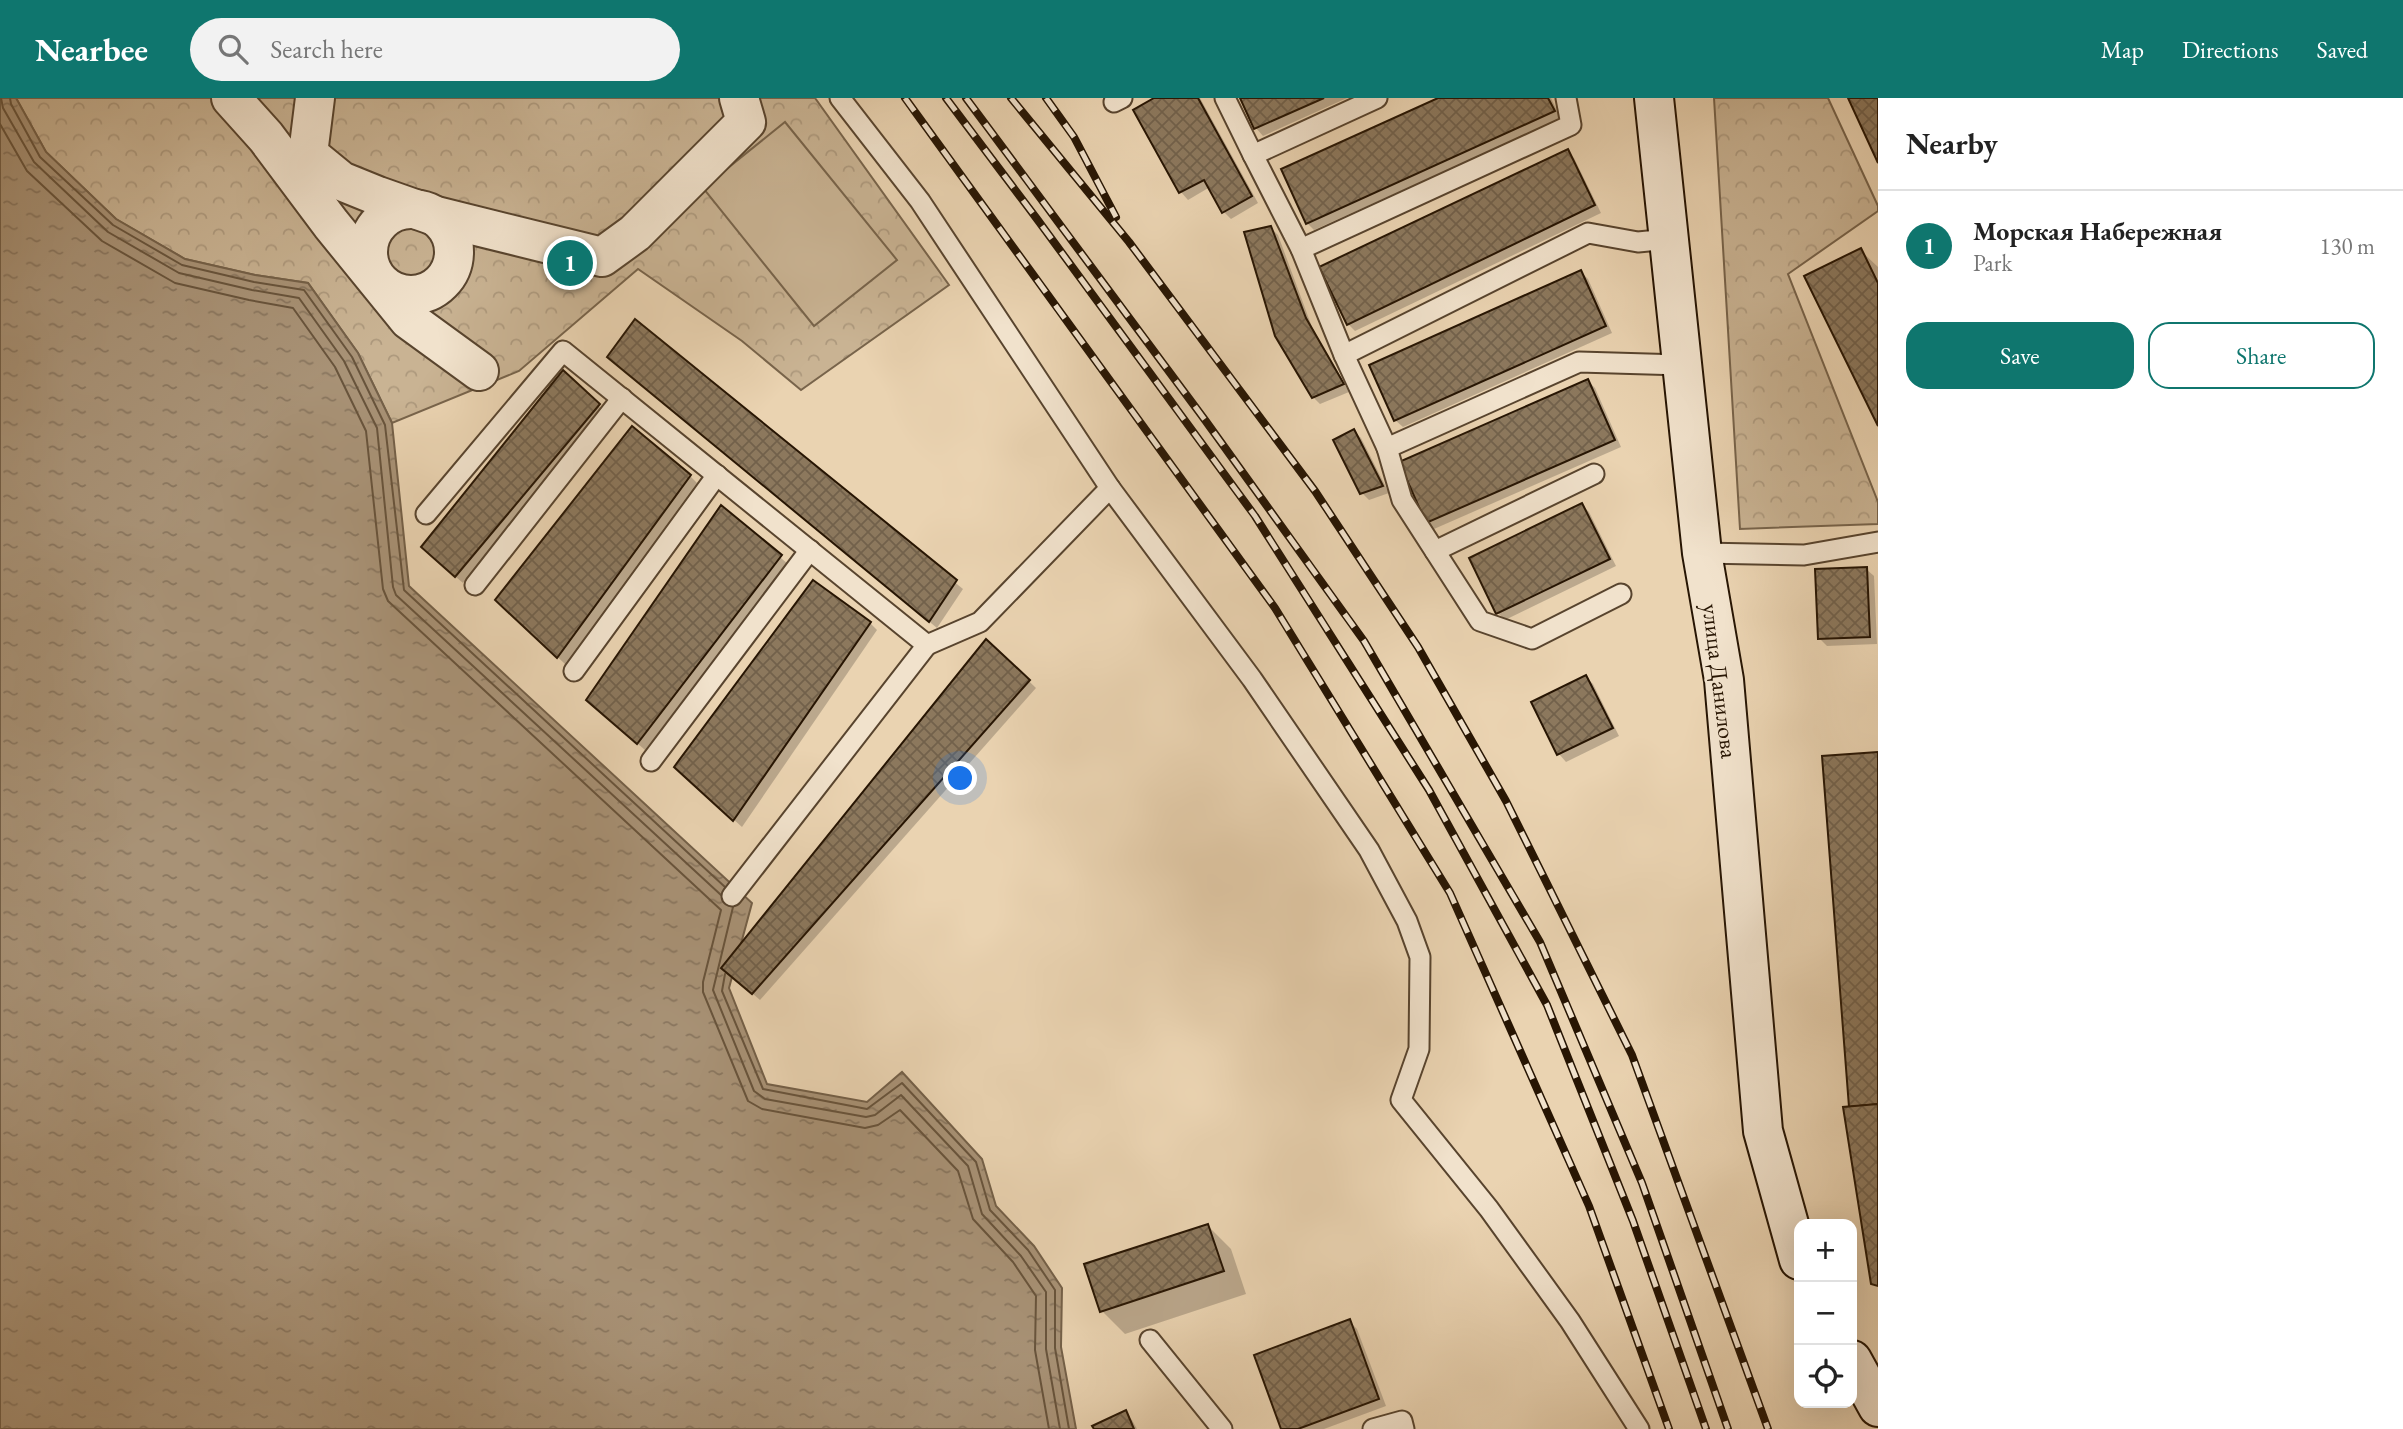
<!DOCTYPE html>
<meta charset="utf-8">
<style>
body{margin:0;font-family:"EB Garamond",serif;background:#f2f2f2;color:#222}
.controls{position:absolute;right:21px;bottom:21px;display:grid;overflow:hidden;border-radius:14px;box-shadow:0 7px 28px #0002}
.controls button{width:63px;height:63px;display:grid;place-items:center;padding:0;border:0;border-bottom:2px solid #e0e0e0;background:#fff;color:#222;font:35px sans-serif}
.you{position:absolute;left:961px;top:681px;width:24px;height:24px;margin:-18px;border:5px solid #fff;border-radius:50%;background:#1a73e8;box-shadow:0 0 0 10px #1a73e833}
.badge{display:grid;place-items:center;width:46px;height:46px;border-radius:50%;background:#0f766e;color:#fff;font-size:23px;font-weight:700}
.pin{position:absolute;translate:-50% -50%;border:4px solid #fff;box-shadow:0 2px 7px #0006}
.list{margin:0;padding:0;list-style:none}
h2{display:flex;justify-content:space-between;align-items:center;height:91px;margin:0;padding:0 28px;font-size:30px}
h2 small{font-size:23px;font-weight:400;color:#767676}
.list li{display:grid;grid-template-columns:46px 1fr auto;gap:21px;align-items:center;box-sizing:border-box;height:112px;padding:0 28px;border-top:2px solid #e0e0e0}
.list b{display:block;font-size:26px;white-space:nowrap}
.list p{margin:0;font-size:23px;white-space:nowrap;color:#767676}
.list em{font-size:23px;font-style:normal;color:#767676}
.actions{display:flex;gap:14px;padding:21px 28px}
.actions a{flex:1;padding:16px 0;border:2px solid #0f766e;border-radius:21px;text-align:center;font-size:24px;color:#0f766e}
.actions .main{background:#0f766e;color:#fff}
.icon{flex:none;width:38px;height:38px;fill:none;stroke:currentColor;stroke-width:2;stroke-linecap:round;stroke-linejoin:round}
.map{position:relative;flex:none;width:1878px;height:1331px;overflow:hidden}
header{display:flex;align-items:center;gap:42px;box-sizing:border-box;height:98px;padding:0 35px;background:#0f766e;color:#fff}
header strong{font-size:33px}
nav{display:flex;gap:38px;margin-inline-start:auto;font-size:24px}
.search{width:490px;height:63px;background:#f2f2f2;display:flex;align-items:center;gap:18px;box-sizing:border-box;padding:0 24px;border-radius:38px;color:#767676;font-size:26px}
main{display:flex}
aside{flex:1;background:#fff}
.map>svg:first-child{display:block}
</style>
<header>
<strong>Nearbee</strong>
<div class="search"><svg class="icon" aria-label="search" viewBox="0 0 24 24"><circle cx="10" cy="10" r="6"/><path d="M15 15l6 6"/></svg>Search here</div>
<nav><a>Map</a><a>Directions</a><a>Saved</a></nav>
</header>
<main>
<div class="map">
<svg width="1878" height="1331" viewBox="0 0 1878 1331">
<defs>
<pattern id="forest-crowns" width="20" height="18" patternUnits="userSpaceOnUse" patternTransform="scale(1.75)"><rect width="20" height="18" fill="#c9b393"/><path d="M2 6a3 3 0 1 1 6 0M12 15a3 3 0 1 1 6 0" fill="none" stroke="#ad997d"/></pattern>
<pattern id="water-ripples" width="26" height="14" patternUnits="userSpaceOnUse" patternTransform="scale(1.75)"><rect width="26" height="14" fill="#a89276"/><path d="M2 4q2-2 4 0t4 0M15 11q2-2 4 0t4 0" fill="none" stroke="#89765f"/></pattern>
<pattern id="building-cross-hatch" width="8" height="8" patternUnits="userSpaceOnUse" patternTransform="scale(1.75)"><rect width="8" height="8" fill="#8c785d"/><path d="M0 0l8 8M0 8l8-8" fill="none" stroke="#72614b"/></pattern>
</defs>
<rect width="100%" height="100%" fill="#ead3b1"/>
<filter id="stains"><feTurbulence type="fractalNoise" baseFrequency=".00286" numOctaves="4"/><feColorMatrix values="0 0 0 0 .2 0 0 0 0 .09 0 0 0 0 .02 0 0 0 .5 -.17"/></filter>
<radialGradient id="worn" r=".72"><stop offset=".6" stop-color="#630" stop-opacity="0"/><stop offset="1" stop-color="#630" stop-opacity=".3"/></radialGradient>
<g fill="url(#forest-crowns)" stroke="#78644b" stroke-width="2">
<path d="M16 0H815L949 187 801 292 742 243 638 171 519 273 392 325 358 255 308 185 255 177 185 161 116 121 46 54Z"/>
<path d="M1714 0H1828L1878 108V113L1788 176 1878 404V426L1740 431Z"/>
</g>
<path fill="#c9b393" stroke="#78644b" stroke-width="2" d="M785 24 897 162 814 228 703 90Z"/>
<path fill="url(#water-ripples)" stroke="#746048" stroke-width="2" d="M0 0H16L46 54 116 121 185 161 255 177 308 185 358 255 392 325 409 488 752 805 729 890 767 986 867 1004 902 974 982 1061 996 1108 1034 1148 1062 1190 1061 1249 1076 1331H0Z"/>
<g fill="#0003">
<path d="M1158 0H1200L1258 105 1231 121 1224 114 1210 89 1188 102 1181 94 1135 12Z"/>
<path d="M1242 0H1347L1263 38 1256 30Z"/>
<path d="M1443 0H1551L1561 21 1314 132 1307 125Z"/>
<path d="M1567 53 1574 60 1601 115 1355 233 1348 226Z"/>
<path d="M1271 130 1278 137 1312 229 1349 294 1320 306 1313 299Z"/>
<path d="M1860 152 1878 169V324Z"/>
<path d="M1581 174 1588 181 1612 235 1403 329 1395 322Z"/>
<path d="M635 224 963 491 937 530 616 266Z"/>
<path d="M563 275 606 315 463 485 430 457Z"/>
<path d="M1588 283 1595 290 1621 349 1434 431 1427 424Z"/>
<path d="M1354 333 1361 340 1389 395 1369 402 1362 395Z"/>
<path d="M690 378 697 385 565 566 497 502Z"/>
<path d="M1582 407 1589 414 1616 468 1505 522 1498 515 1471 461Z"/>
<path d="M722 410 788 466 645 652 595 609Z"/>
<path d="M1866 471 1874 478 1877 546 1827 548 1820 541Z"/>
<path d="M870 525 877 532 742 729 683 676Z"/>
<path d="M987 543 1036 590 760 902 731 877Z"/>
<path d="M1586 579 1593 586 1619 638 1566 664 1559 656 1533 605Z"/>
<path d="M1208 1128 1231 1151 1246 1196 1125 1236 1102 1213Z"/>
<path d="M1349 1223 1357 1231 1386 1308 1324 1331H1283Z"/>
<path d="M1125 1314 1132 1322 1137 1331H1096Z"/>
</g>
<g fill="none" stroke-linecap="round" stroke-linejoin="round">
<g stroke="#68543c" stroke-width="2">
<path d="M1 0 3 10 34 64 108 134 179 175 252 192 299 200 344 263 377 330 393 489 396 497 721 797"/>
<path d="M10 0 11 6 40 59 113 127 182 167 254 184 304 192 352 259 385 327 404 492 725 789"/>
<path d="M0 26 27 73 102 143 175 185 249 202 293 210 335 269 366 333 383 491 388 503 721 812 703 884V894L748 1003 762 1011 865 1030 878 1027 900 1012 958 1073 973 1121 1013 1164 1036 1198 1035 1252 1049 1331"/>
<path d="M733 809 713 892 754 993 765 1001 866 1019 875 1017 901 997 968 1068 982 1116 1021 1158 1046 1194V1251L1060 1331"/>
<path d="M725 876 722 893 763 991 867 1011 902 985 976 1064 990 1112 1028 1152 1055 1192V1250L1069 1331"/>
</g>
</g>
<g fill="url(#building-cross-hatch)" stroke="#271503" stroke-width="2">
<path d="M1154 0H1198L1252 98 1222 115 1204 82 1179 95 1133 12Z"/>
<path d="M1240 0H1324L1254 31Z"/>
<path d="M1438 0H1548L1555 13 1306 126 1281 71Z"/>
<path d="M1848 0H1878V65Z"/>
<path d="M1568 51 1595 107 1347 227 1319 169Z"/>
<path d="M1271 128 1306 220 1344 286 1312 300 1275 238 1244 134Z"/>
<path d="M1861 150 1878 185V328L1804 178Z"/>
<path d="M1581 172 1606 228 1394 323 1369 267Z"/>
<path d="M635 221 957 482 929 524 607 259Z"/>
<path d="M563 272 600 306 455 479 421 449Z"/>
<path d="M1588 281 1615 342 1426 425 1399 364Z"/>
<path d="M632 328 691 377 557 560 495 502Z"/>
<path d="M1354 331 1383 388 1360 396 1333 342Z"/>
<path d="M1582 405 1610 461 1496 516 1469 460Z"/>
<path d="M721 407 782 457 637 646 586 602Z"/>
<path d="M1867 469 1870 539 1818 541 1815 471Z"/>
<path d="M813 482 871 524 733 723 674 669Z"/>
<path d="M986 541 1030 582 752 896 721 870Z"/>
<path d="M1586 577 1613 630 1557 657 1531 604Z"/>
<path d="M1878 654V1006L1849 1009 1822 658Z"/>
<path d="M1878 1006V1188L1871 1186 1843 1009Z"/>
<path d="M1208 1126 1224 1173 1100 1214 1084 1166Z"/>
<path d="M1350 1221 1379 1301 1298 1331H1281L1254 1257Z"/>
<path d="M1126 1312 1134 1331H1094L1092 1328Z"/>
</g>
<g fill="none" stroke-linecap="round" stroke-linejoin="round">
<defs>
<g id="lane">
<path d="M840 0 920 103 1110 390 1252 581 1369 752 1407 823 1420 859 1419 951 1401 1002 1489 1111 1570 1223 1639 1331"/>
<path d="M1225 0 1253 57 1377 0"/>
<path d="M1114 4 1122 0"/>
<path d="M1253 57 1301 151 1571 27 1566 0"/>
<path d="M1301 151 1344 257 1387 350 1402 402 1480 523 1532 541 1621 496"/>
<path d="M1344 257 1588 135 1638 144 1669 141"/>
<path d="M1387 350 1579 264 1682 267"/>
<path d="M426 416 563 253 927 547 980 524 1110 390"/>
<path d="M1435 453 1594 376"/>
<path d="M1702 455 1804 457 1878 444"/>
<path d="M475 487 622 300"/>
<path d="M574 573 717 377"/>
<path d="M651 663 810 452"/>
<path d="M732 798 927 547"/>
<path d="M1150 1242 1222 1331"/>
<path d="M1373 1331 1402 1323 1404 1331"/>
</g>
<g id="street">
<path d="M231 0 266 39 331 126 409 222 479 273"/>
<path d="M315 0 308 56 341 83 378 98 432 117 602 159 635 135 746 24 739 0"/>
<circle cx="411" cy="154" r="43"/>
</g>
<g id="secondary">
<path d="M1654 0 1702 455 1724 582 1763 1033 1799 1162"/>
<path d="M1852 1262 1878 1309"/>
</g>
</defs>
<use href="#lane" stroke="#58442e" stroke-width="23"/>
<use href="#street" stroke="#58442e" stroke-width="42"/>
<use href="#secondary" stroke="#271503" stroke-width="42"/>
<use href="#lane" stroke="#f1e2cc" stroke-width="19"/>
<use href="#street" stroke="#f1e2cc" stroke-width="38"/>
<use href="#secondary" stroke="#f1e2cc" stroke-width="38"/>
<defs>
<g id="rail">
<path d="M905 0 1275 510 1450 795 1589 1108 1669 1331"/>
<path d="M946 0 1037 121 1255 418 1429 692 1547 907 1633 1123 1706 1331"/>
<path d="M966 0 1205 322 1364 543 1540 844 1642 1085 1728 1331"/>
<path d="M1011 0 1129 144 1315 393 1418 549 1506 703 1632 957 1768 1331"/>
<path d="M1046 0 1074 39 1116 119"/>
</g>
</defs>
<use href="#rail" stroke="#271503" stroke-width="8"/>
<use href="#rail" stroke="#f1e2cc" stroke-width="5" stroke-dasharray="16" stroke-linecap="butt"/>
</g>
<g text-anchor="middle" stroke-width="5" stroke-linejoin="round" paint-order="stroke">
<g font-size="24" fill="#271503" stroke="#f1e2cc">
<text transform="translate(1720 583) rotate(83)" y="8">улица Данилова</text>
</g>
</g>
<rect width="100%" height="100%" filter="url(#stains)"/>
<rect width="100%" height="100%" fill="url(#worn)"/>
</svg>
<div class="controls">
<button>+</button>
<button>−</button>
<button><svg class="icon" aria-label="locate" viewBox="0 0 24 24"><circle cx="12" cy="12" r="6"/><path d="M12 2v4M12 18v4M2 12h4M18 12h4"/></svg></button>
</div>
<div class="you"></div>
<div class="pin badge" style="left:570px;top:165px">1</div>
</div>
<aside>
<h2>Nearby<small></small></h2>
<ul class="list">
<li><span class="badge">1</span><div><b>Морская Набережная</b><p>Park</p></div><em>130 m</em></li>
</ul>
<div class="actions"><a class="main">Save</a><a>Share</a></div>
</aside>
</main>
